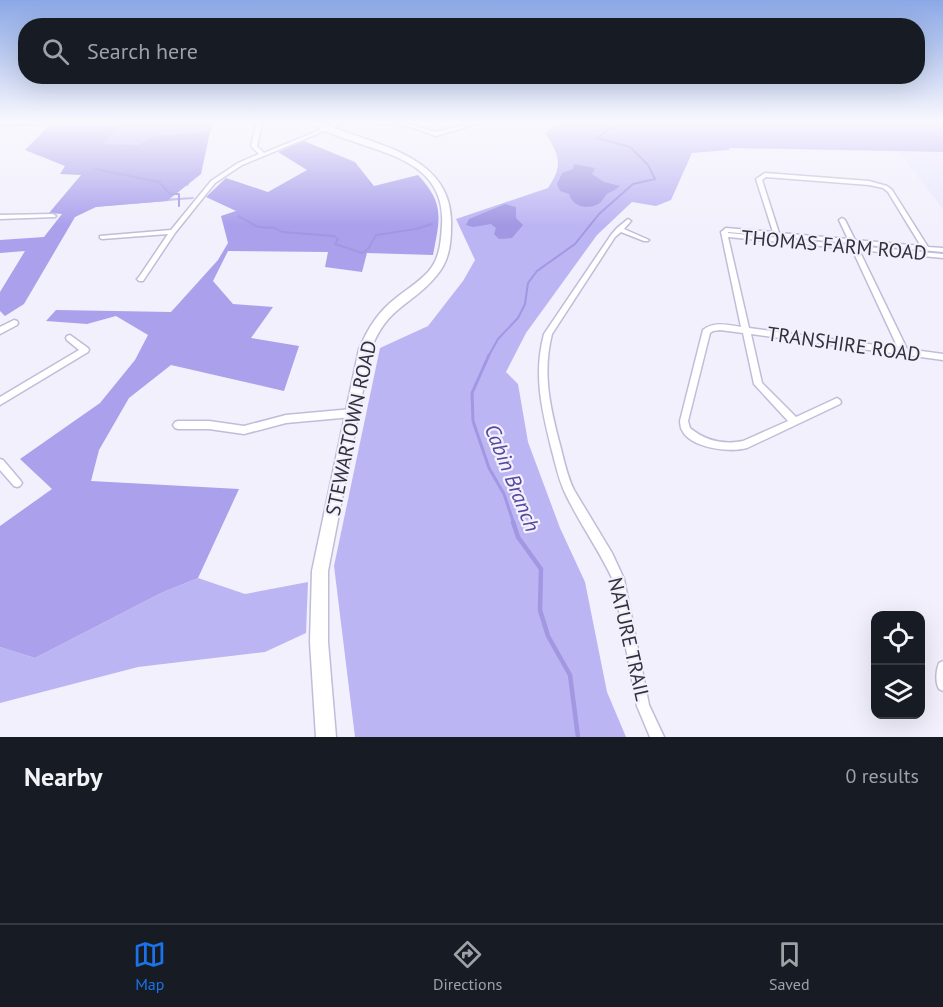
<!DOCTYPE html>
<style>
body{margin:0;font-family:"PT Sans",sans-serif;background:#242831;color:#f1f3f6}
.controls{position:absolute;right:18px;bottom:18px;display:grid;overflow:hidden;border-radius:12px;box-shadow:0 6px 24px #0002}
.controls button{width:54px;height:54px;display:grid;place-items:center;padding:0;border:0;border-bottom:2px solid #363941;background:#171b24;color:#f1f3f6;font:30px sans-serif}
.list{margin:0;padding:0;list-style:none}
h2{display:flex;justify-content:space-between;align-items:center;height:78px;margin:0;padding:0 24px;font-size:26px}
h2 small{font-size:20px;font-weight:400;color:#9ea1a6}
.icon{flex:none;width:33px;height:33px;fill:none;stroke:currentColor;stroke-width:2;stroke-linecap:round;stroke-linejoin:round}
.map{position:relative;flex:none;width:943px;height:737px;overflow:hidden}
.search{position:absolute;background:#171b24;box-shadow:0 6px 24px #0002;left:18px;right:18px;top:18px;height:66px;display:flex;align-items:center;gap:15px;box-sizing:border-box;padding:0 21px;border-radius:24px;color:#9ea1a6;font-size:22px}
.sheet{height:186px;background:#171b24}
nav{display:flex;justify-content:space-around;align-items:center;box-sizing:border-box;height:84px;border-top:2px solid #363941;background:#171b24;font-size:16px;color:#9ea1a6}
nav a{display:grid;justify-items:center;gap:3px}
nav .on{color:#1a73e8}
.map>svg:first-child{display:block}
</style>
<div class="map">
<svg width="943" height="737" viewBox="0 0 943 737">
<rect width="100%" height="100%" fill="#f1f0fc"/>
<path fill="#e9e8fd" d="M899 152 943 153V209Z"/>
<g fill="#bcb5f3">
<path d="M67 122H214L188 186 154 178 144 200 194 197 193 199 79 208 101 168Z"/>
<path d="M558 122H943V152L729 148V150L692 153 671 200 656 206 632 202 597 235 526 333 506 372 518 384 528 442 560 528 585 582 607 692 626 737H355L334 566 380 348 428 326 463 281 475 260 456 219 548 188C564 165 559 154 545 133Z"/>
<path d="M198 578 245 594 308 582 306 633 265 652 138 667 0 703V647L35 658 161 593Z"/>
</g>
<g fill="#aaa0ec">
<path d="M0 122H116L113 132 103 144 138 145 156 136 210 132 201 174 167 201 96 207 75 217 24 304 5 316 0 311V292L25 251 0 253V240L44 237 62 214 49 213 81 175 60 174 65 166 25 150 50 125 0 127Z"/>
<path d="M304 141 355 162 374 186 418 175C445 204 440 218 433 255L367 253 362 272 325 267 328 252 228 251 213 281 233 304 273 307 251 338 299 346 284 391 171 365 129 398 99 450 91 481 239 489 198 578 161 593 35 658 0 647V526L52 489 20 459 100 403 135 360 148 335 116 316 87 324 46 321 56 310 171 312 218 260 228 243 221 216 236 211 206 197 226 178 268 192 307 170 278 152Z"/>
</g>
<g fill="#a197e3">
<path d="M574 164 595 168 592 174 604 182 620 186C616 190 612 191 607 194 605 196 603 199 601 202 590 211 572 207 569 194L560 191 557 184 562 173 573 169Z"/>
<path d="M505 204 516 207V218L523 225 512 238 499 239 494 234 496 228 491 224 473 227 466 225 469 219Z"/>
</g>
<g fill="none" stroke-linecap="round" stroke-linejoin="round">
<g stroke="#a197e3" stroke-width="2">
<path d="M95 169 159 182 170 194H179V206"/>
<path d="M238 216 258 227 275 228 282 232 334 236 338 239 335 244 362 253 368 249 376 235 416 229 432 224"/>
<path d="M488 357 498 339 518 318 525 304 528 283 537 271 575 244 599 214 633 184 655 179 648 165 630 147 597 138 612 127 611 122"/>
</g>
<path stroke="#a197e3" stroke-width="3" d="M489 355 472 393 473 421 489 468 504 494 514 524"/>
<path stroke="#a197e3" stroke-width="4.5" d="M513 522 518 537 541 569 540 610 548 636 570 675 578 737"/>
<defs>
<g id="street">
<path d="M257 122H262L257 146 264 153 339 122H346L242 165 215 183 175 233 143 281H139L137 279 139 277 168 234 102 239 100 238V236L171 230 211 181 238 163 259 154 251 146Z"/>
<path d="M355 122 409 124 436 132 475 122H484L436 136 408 126Z"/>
<path d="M765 173 869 181 887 186 892 190 928 247 943 248V252L857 244V246L943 254V258L859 250 907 349 943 354V360L751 334 762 383 796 417 837 398 840 400 841 402 840 404 747 448C730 453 690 448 682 430 681 430 680 422 680 421L703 330C714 321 728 325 741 327L721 232 726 228 773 232 756 179ZM766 177 869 185 883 188 888 192 921 246 855 240 845 220 842 218 839 220 848 239 779 233 762 180ZM728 232 850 243V245L728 233ZM728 237 852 249 898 348 749 328ZM720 330 743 333 754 384 788 421 743 441C723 445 706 441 690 428L688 421 710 333 713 331Z"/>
<path d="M53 214 56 216 55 217 0 219V215Z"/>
<path d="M628 219 631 221 624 229 649 240 648 241H644L621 232 615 237 552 334C542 373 550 407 560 445 564 460 567 476 574 490L612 553 624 579 649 705 664 737H650L637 706 613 580C599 550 580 524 566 495 559 481 556 466 552 451 542 411 533 375 544 334L611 235 617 228Z"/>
<path d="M14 320 17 321 18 323 17 325 0 334V327Z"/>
<path d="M70 335 88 348 89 350 88 352 0 405V397L79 350 67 340 66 338 67 336Z"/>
<path d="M352 409 355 410 356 413 355 416 352 417 286 423 244 434 209 429H178L175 428 173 425 175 422 178 421H209L244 426 286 415Z"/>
<path d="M0 459 3 460 20 480 22 483 20 486 17 487 14 486 0 470Z"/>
<path d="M943 661V691L939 689C935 682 936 670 939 663Z"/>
</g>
<path id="secondary" d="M309 122H319C371 145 455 153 451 227 451 244 449 261 437 275 412 306 388 305 371 349L328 571V642L336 737H316L310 642 312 571 359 349C368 328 378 312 396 298 407 289 419 282 428 272 440 259 441 241 442 225 447 148 355 153 309 122Z"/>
</defs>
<use href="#street" stroke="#c0bdd9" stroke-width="3"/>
<use href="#secondary" stroke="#c0bdd9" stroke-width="3"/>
<use href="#street" fill="#fff" fill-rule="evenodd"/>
<use href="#secondary" fill="#fff" fill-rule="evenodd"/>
</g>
<linearGradient id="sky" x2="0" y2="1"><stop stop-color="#8ba8e6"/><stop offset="0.54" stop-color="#f9f8fe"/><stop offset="1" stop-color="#f9f8fe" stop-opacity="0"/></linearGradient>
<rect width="943" height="226" fill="url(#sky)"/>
<g text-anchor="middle" stroke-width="4.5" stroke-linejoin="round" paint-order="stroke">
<g font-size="20" fill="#32313b" stroke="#f1f0fc">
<text transform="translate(834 245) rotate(5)" y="7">THOMAS FARM ROAD</text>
<text transform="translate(844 344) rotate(8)" y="7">TRANSHIRE ROAD</text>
<text transform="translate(351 428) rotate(-78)" y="7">STEWARTOWN ROAD</text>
<text transform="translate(629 639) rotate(77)" y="7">NATURE TRAIL</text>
</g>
<g font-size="21" font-style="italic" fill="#58459f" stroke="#f1f0fc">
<text transform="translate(512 478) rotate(68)" y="7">Cabin Branch</text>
</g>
</g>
</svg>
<div class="controls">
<button><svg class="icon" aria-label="locate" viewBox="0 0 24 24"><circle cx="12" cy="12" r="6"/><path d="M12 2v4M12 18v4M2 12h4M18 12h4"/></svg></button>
<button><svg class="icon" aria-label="layers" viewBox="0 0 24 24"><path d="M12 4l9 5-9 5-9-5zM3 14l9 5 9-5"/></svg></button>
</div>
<div class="search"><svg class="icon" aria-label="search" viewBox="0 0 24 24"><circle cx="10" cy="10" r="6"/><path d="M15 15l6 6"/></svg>Search here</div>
</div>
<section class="sheet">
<h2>Nearby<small>0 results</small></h2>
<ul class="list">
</ul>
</section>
<nav>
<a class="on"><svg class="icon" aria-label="map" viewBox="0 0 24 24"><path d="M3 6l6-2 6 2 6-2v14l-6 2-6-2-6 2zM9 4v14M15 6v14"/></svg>Map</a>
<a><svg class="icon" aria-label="directions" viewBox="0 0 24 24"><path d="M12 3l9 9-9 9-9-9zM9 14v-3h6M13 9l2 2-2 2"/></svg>Directions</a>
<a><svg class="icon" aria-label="saved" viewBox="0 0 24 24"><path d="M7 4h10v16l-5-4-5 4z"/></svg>Saved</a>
</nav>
